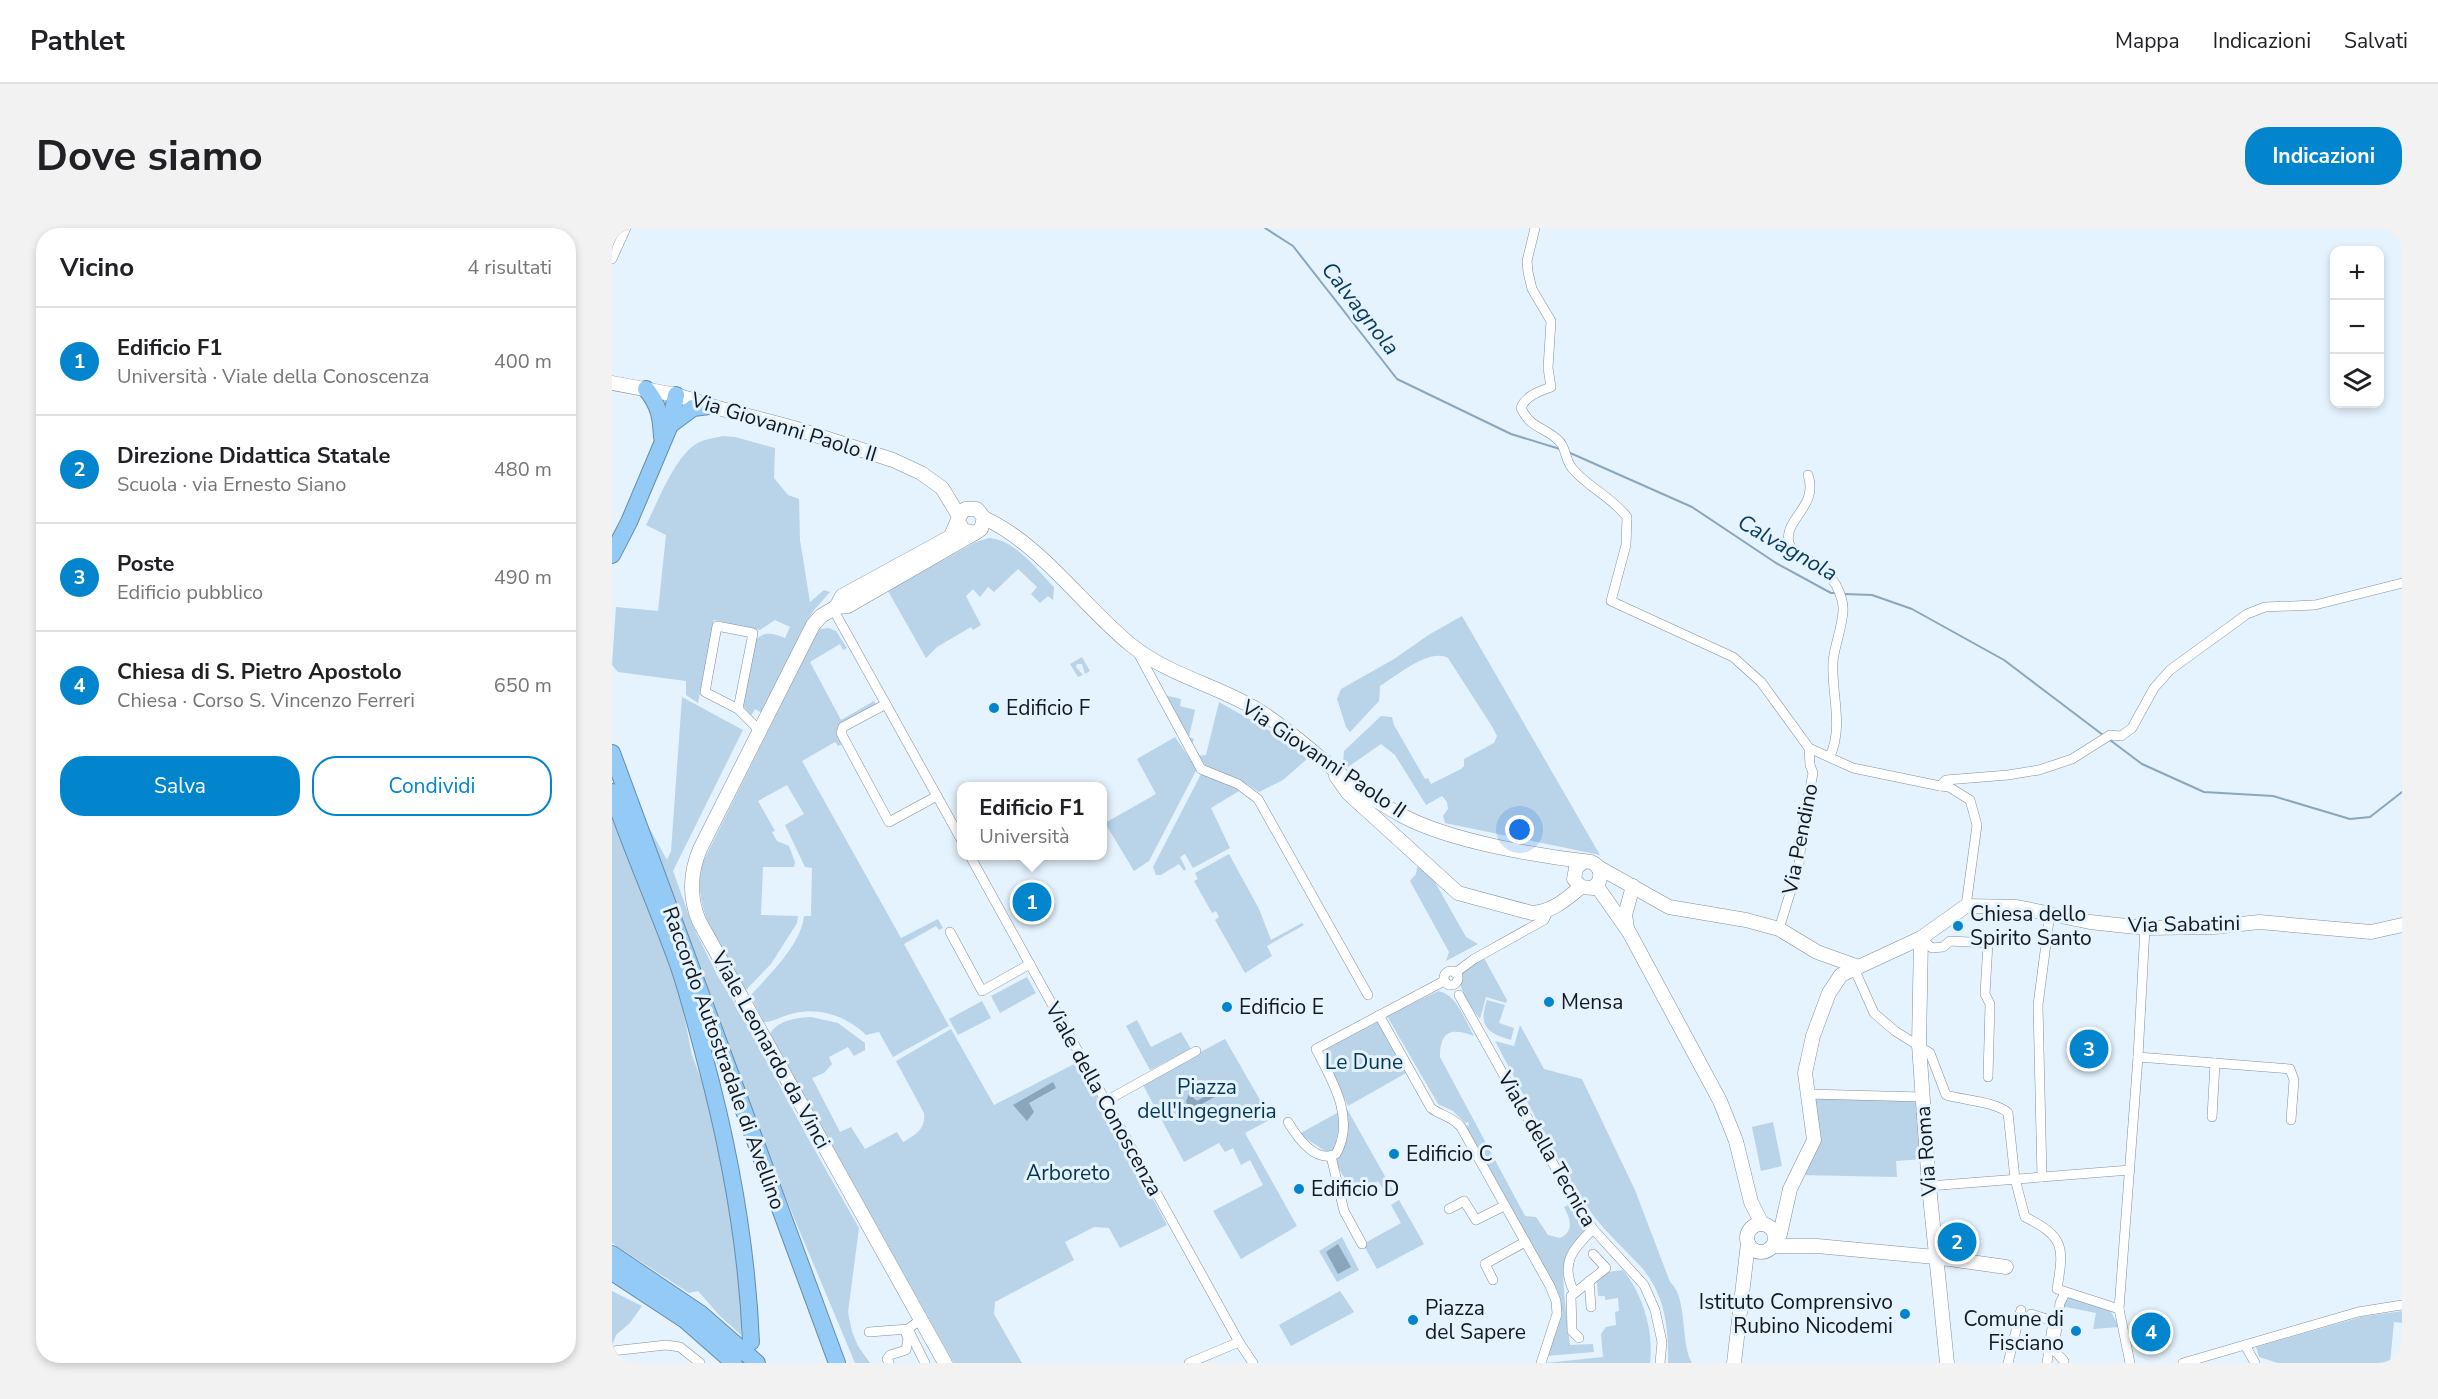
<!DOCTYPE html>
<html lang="it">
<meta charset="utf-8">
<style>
body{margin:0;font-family:"Nunito Sans",sans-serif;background:#f2f2f2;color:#202124}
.controls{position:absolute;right:18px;top:18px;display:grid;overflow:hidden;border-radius:12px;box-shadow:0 3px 9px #0003}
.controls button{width:54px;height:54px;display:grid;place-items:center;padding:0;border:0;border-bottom:2px solid #e0e0e0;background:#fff;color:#202124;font:30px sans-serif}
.you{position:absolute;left:908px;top:602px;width:21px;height:21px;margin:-15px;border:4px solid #fff;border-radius:50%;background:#1a73e8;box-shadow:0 0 0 9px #1a73e833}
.badge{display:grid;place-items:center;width:39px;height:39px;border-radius:50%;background:#0285cd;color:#fff;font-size:20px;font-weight:700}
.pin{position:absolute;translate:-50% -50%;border:3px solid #fff;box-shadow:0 2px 6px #0006}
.popup{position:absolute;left:345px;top:554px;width:150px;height:78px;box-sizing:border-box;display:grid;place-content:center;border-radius:12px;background:#fff;filter:drop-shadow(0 2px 4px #0005);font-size:20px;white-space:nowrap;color:#757577}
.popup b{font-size:22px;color:#202124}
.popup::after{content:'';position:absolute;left:50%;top:100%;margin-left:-12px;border:12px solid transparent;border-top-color:#fff}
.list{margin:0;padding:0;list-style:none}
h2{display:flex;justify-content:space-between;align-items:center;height:78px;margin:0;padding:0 24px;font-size:26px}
h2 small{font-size:20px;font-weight:400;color:#757577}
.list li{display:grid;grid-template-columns:39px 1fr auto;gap:18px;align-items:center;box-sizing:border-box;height:108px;padding:0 24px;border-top:2px solid #e0e0e0}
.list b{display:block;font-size:22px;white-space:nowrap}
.list p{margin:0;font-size:20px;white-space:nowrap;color:#757577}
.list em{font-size:20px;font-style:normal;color:#757577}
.actions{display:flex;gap:12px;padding:18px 24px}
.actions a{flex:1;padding:14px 0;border:2px solid #0285cd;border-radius:24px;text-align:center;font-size:21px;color:#0285cd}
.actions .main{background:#0285cd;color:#fff}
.icon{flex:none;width:33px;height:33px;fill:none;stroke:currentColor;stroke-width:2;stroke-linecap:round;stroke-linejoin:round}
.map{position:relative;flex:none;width:1790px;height:1135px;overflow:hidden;border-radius:24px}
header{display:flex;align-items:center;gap:36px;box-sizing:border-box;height:84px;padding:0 30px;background:#fff;border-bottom:2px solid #e0e0e0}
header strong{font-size:28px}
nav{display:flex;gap:33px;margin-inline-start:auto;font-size:21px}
.intro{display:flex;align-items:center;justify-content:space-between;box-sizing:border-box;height:144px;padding:0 36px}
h1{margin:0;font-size:42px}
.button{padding:15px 27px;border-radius:24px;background:#0285cd;color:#fff;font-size:21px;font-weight:700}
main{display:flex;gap:36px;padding:0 36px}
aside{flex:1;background:#fff;border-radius:24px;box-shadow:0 3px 9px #0003}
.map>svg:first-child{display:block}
</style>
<header>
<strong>Pathlet</strong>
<nav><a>Mappa</a><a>Indicazioni</a><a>Salvati</a></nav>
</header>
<div class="intro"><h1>Dove siamo</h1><a class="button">Indicazioni</a></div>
<main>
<aside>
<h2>Vicino<small>4 risultati</small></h2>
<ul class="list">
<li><span class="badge">1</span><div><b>Edificio F1</b><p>Università · Viale della Conoscenza</p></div><em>400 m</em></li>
<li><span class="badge">2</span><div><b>Direzione Didattica Statale</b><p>Scuola · via Ernesto Siano</p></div><em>480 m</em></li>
<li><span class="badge">3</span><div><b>Poste</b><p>Edificio pubblico</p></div><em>490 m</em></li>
<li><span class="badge">4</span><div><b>Chiesa di S. Pietro Apostolo</b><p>Chiesa · Corso S. Vincenzo Ferreri</p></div><em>650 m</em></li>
</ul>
<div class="actions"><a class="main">Salva</a><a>Condividi</a></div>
</aside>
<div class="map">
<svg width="1790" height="1135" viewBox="0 0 1790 1135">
<rect width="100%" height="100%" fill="#e5f3fe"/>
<g fill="#b9d3e8">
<path d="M111 208 123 209 163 220 162 250 176 267 187 271 188 312 198 374 212 362 218 364 202 382 191 400 150 485 143 481 139 488 132 479V474L143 413C153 402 161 406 173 410L178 399 163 392 148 402 102 392 86 475 74 467V453L6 444 0 437 4 379 46 383 54 307 34 297C46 274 62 230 84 216 92 211 102 210 111 208Z"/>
<path d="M377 310C404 312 424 341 442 359L441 372 436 368 428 375 419 366 425 359 406 341 382 364 376 359 368 369 361 361 354 368 369 397 361 402 359 399 325 419 314 430 276 363 364 314Z"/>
<path d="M850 388 988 627 833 595 831 588 836 581 835 574 830 568 814 577 783 527 769 516 736 539 731 534 732 523 769 488 780 489 782 497 813 551 816 550 819 556 849 541 852 538V531L882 515 885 508 881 500 836 430C818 420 787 446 771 456L768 458 767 473 738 504 734 499 725 471 729 461 782 431 818 406Z"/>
<path d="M217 400 224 403 235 420 231 422 228 416 198 434 229 492 262 473 265 478 230 497V516L226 518 223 514 190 533 289 710 326 691 331 700 327 702 324 698 292 716 337 798 281 829 267 804 254 807C235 788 206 778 179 786 170 788 161 794 152 794L138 768C157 747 189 717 192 688H199L200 640 193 639 173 597 192 586 175 557 146 573 163 603 160 604 165 613 177 618 183 634 182 639H151L149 687 186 688 185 695 159 736 134 762C112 724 77 681 91 634L205 404 208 401Z"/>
<path d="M470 429 478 443 473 446 470 436H465L464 439 471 447 466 449 458 436Z"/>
<path d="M552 467 569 471 568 478 583 482 577 509 582 511 580 518Z"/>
<path d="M70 469 131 502 61 643 80 696 105 747 128 784 197 912 247 1000 236 1084 240 1104 246 1118 258 1135H243L133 873 33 592 55 632 59 623Z"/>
<path d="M607 474 669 509 695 531 671 552 647 564 635 556 595 539 586 528 594 527Z"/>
<path d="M563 509 585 541 537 633 522 643 493 595 544 566 525 531Z"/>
<path d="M589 546 622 559 627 563 599 580 618 620 581 640 573 626 568 629 574 641 572 643 567 636 549 647H544L541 639Z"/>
<path d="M0 575 66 757 80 827 99 878 113 947 125 1032 131 1089 129 1107 107 1087 86 1063 77 1065 0 1015Z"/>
<path d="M617 626 647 681 659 712 690 695 692 697 655 718 660 728 633 745 603 692 607 689 604 683 600 685 582 653 586 651 583 645Z"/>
<path d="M805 639 815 640 854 709 866 716 834 733 837 724 798 653 804 646Z"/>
<path d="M872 730 895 772 894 775 874 769 868 791C860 780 841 757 851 743 856 738 865 734 872 730Z"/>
<path d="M415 749 424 765 388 785 379 768Z"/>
<path d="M826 763C845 766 853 793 862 808 839 799 828 803 828 829L913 988 924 989 936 1007 948 1010C963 1003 958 991 952 979L956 977 974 1003C967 1011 956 1019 953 1030 948 1049 956 1095 958 1117L981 1116 982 1124 934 1128 947 1074 946 1064 853 898 857 897 856 894 853 895 841 883 826 876 775 788Z"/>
<path d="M875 772 893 777 887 795 902 800 899 812C875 805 866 798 875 772Z"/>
<path d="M370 773 379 790 346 807 337 791Z"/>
<path d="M199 789 226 795 253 815V822L242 828 236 819 217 829 220 836 212 845 200 850 228 904 239 899 253 921 285 904 291 914C303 907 314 901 312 885L284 833 339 801 382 877 466 834 555 997 508 1020 497 1000 482 999 453 1014 462 1032 383 1074 382 1086 410 1135H342L158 806C166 792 184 790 199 789Z"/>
<path d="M525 792 539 819 569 804 579 821 538 842 514 798Z"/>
<path d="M766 794 794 845 736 878 711 827 713 822Z"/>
<path d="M908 797 932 841 970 851 1023 962 1058 1054C1076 1069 1068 1115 1080 1135H1056C1057 1101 1053 1067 1030 1040 1010 1018 988 1000 972 974 940 923 912 867 883 813L902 818Z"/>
<path d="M613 811 659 891 633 905 685 998 629 1031 601 983 651 957 638 932 629 937 621 920 613 924 607 915 572 934 530 855Z"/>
<path d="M1197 864 1307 866 1312 931 1284 933 1285 949 1187 947 1203 917Z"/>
<path d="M735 881 783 966 776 969 766 953 742 967 724 935 732 908Z"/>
<path d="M727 884 728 894 722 923H713L687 906Z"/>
<path d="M1161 894 1170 938 1149 943 1140 899Z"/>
<path d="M787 972 812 1016 765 1041 751 1016 789 995 779 977Z"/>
<path d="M730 1009 747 1042 725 1054 707 1023Z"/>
<path d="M1011 1042C1031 1067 1042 1103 1038 1135H933L991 1129 989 1106 994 1099 1004 1097 1003 1084 1007 1083 1006 1070 993 1072V1068H986L985 1053 996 1044Z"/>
<path d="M0 1063 30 1078 18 1095 4 1107 0 1118Z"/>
<path d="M728 1063 742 1084 679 1118 667 1097Z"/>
<path d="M1453 1068 1498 1082 1507 1099 1481 1101 1484 1085 1449 1078Z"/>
<path d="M1790 1083V1095L1782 1094 1778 1135H1666L1647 1129 1644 1119 1749 1089Z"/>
</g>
<g fill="#8aa6bd">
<path d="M441 854 444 860 417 875 422 884 415 893 401 877Z"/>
<path d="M602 863 606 867 588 877 595 885 585 888 576 883 574 873 577 866 585 873Z"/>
<path d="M726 1016 739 1039 726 1046 714 1024Z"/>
</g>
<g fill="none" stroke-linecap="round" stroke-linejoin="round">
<g stroke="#8aa6bd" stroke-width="2">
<path d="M653 0 681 18 785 151 899 206 948 221"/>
<path d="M956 224 1080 279 1164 335 1219 365H1226"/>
<path d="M1232 366 1260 367 1300 381 1392 432 1491 507"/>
<path d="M1498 512 1530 536 1592 564 1661 568 1738 591 1758 589 1790 564"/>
</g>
<defs>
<g id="street">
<path d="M923 0 915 33 916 44 920 61 939 93 936 140 939 159C928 163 913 168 909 180 919 201 931 198 946 212 954 218 953 232 960 240 975 259 999 268 1015 289L1014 317 999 373 1121 429 1149 454 1197 520 1241 540 1328 558"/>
<path d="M0 31 14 0"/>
<path d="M1196 247C1207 279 1171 291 1177 315 1180 327 1196 330 1205 337 1212 342 1219 349 1224 357 1228 365 1232 374 1231 383 1230 400 1223 416 1221 433 1219 465 1232 498 1218 528"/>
<path d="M221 381 350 613"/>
<path d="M525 423 589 541 626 556 646 571 756 767"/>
<path d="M274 476 231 499 229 505 277 594 325 568"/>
<path d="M126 481 93 464 105 398 141 405 126 481 149 504"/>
<path d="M358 628 627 1114 641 1135"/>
<path d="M1354 678 1365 597 1358 572 1337 559 1328 558 1334 552 1396 547 1427 542 1460 531 1498 507 1509 508 1520 500 1542 460 1558 442 1635 386 1653 379 1703 377 1790 355"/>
<path d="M1167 701 1187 636 1191 596 1201 545 1198 537 1197 520"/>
<path d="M338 704 370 763 418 736"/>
<path d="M1309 710 1320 720 1331 719 1338 713 1376 715 1373 766 1378 776 1376 849"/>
<path d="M1244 738 1245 747 1262 785 1283 803 1318 825 1334 867C1351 872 1385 874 1396 885L1403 951 1413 989C1453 1009 1452 1019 1445 1061L1507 1081"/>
<circle cx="839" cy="750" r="7"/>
<path d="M843 745 862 731 932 692 937 682"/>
<path d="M847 767 957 964 981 1001 1032 1057 1043 1082 1050 1114 1048 1135"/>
<path d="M767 787 819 880C829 888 840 888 849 899L938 1058 944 1073 945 1086 929 1135"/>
<path d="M1526 829 1678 841 1682 852 1679 892"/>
<path d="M1196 866 1310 869"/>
<path d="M494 873 584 823"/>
<path d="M1600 889 1603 835"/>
<path d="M676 894C685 909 703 936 724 926 744 891 720 852 704 821L832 753"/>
<path d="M719 928 732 983 750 1016"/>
<path d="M1430 949 1426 777 1438 685"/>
<path d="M1317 958 1518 942"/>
<path d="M837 981 852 973 864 992 892 978"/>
<path d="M881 1052 873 1036 913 1014"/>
<path d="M977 1053 979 1079"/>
<path d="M962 1064C948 1035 960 1022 981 1001"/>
<path d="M1419 1086 1441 1093 1435 1135"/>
<path d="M308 1092 296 1101 313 1135"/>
<path d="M257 1104 296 1101"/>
<path d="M967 1110 960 1103 959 1068 994 1040 981 1026"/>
<path d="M1633 1117 1643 1135"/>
<path d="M0 1123 54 1117 68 1119 88 1135"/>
<path d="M1452 1133 1442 1122 1448 1075 1453 1065"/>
<path d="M277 1135 275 1131 278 1127 294 1122 296 1111 293 1103"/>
<path d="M577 1135 627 1114"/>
<path d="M1396 1135 1409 1082"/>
<path d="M1518 1135 1507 1081 1526 829 1533 700"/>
<path d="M1571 1135 1746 1084 1790 1077"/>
</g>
<g id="secondary">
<path d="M0 155 64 167 106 180 182 200 281 232 309 245 330 260 347 288"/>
<path d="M372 290C429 316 471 378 519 417 556 447 604 457 644 481 679 502 708 532 741 556 756 567 774 579 791 588 838 613 925 628 979 634 991 639 991 653 981 660L969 659 962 651 964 640 971 634"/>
<path d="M224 379 209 388 201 397 88 621C78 645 77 669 87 693L333 1135"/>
<path d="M224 379 230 368 338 309C344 300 345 288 353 281H365L372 290 369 301 363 305 351 302 347 295"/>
<path d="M224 379 236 378 363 305"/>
<path d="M724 548 736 565 846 665 920 685C940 684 953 672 969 659"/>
<path d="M986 639 1057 679 1134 692 1167 701 1205 724 1244 738"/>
<path d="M984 657 1017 704 1108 873 1124 913 1139 974 1150 996"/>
<path d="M1015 700 1013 687 1021 658"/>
<path d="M1309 710 1307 817 1317 958 1335 1135"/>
<circle cx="1149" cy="1010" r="14"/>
<path d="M1163 1014 1168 1006 1178 961 1202 912 1193 845 1201 808 1217 765 1229 747 1309 710 1354 678 1405 679 1478 694 1533 700 1602 699 1647 694 1759 704 1790 697"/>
<path d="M1161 1018H1205L1323 1029 1394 1039"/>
<path d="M1122 1135 1136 1015"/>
</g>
<g id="highway">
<path d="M34 161C47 177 49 189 50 209"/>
<path d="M58 197 81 180 97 178"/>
<path d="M0 327 17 294 58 197 64 167"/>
<path d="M0 525 225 1135"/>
<path d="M0 564C20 623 46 680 67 739 77 769 85 800 93 831 118 924 135 1018 139 1114"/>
<path d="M0 1026 89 1086 145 1135"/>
<path d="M0 1044 73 1092 122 1135"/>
</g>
</defs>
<use href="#street" stroke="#80909e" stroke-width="10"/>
<use href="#secondary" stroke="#80909e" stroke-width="15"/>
<use href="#highway" stroke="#668caa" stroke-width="18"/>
<use href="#street" stroke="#fff" stroke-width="9"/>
<use href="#secondary" stroke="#fff" stroke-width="14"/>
<use href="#highway" stroke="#94caf6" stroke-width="16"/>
</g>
<g fill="#0285cd" stroke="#e5f3fe" stroke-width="2">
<circle cx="382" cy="480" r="6"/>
<circle cx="1346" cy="698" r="6"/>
<circle cx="937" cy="774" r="6"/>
<circle cx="615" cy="779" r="6"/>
<circle cx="782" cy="926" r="6"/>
<circle cx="687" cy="961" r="6"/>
<circle cx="1293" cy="1086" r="6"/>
<circle cx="801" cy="1092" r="6"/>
<circle cx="1464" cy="1103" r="6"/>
</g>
<g text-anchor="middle" stroke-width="6" stroke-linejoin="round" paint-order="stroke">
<g font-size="21" fill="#12181d" stroke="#e5f3fe">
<text transform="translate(172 199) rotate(17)" y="7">Via Giovanni Paolo II</text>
<text transform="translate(712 531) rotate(34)" y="7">Via Giovanni Paolo II</text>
<text transform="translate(1188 611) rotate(-79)" y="7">Via Pendino</text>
<text transform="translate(1572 696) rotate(-1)" y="7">Via Sabatini</text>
<text transform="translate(159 822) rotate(61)" y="7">Viale Leonardo da Vinci</text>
<text transform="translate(112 830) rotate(70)" y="7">Raccordo Autostradale di Avellino</text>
<text transform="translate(492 871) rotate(61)" y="7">Viale della Conoscenza</text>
<text transform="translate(935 921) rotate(60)" y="7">Viale della Tecnica</text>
<text transform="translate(1314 923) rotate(-94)" y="7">Via Roma</text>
</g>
<g font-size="21" fill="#12181d" stroke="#e5f3fe" text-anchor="start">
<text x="394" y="487">Edificio F</text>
<text x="1358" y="693">Chiesa dello<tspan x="1358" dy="24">Spirito Santo</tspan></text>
<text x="949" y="781">Mensa</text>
<text x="627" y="786">Edificio E</text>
<text x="794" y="933">Edificio C</text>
<text x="699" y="968">Edificio D</text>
<text x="1281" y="1081" text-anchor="end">Istituto Comprensivo<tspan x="1281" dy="24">Rubino Nicodemi</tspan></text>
<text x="813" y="1087">Piazza<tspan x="813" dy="24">del Sapere</tspan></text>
<text x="1452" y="1098" text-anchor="end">Comune di<tspan x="1452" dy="24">Fisciano</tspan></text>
</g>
<g font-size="21" fill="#033657" stroke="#e5f3fe">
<text x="752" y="841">Le Dune</text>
<text x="595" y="866">Piazza<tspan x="595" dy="24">dell'Ingegneria</tspan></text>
<text x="456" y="952">Arboreto</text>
</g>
<g font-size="22" font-style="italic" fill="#073a5a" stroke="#e5f3fe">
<text transform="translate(749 80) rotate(52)" y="8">Calvagnola</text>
<text transform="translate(1176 319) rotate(30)" y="8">Calvagnola</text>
</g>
</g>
</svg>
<div class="controls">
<button>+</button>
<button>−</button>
<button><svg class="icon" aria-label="layers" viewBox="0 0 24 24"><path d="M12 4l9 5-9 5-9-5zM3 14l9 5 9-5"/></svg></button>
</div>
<div class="you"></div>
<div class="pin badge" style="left:420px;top:674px">1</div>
<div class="popup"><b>Edificio F1</b>Università</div>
<div class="pin badge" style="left:1345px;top:1014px">2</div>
<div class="pin badge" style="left:1477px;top:821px">3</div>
<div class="pin badge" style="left:1539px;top:1104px">4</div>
</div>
</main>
